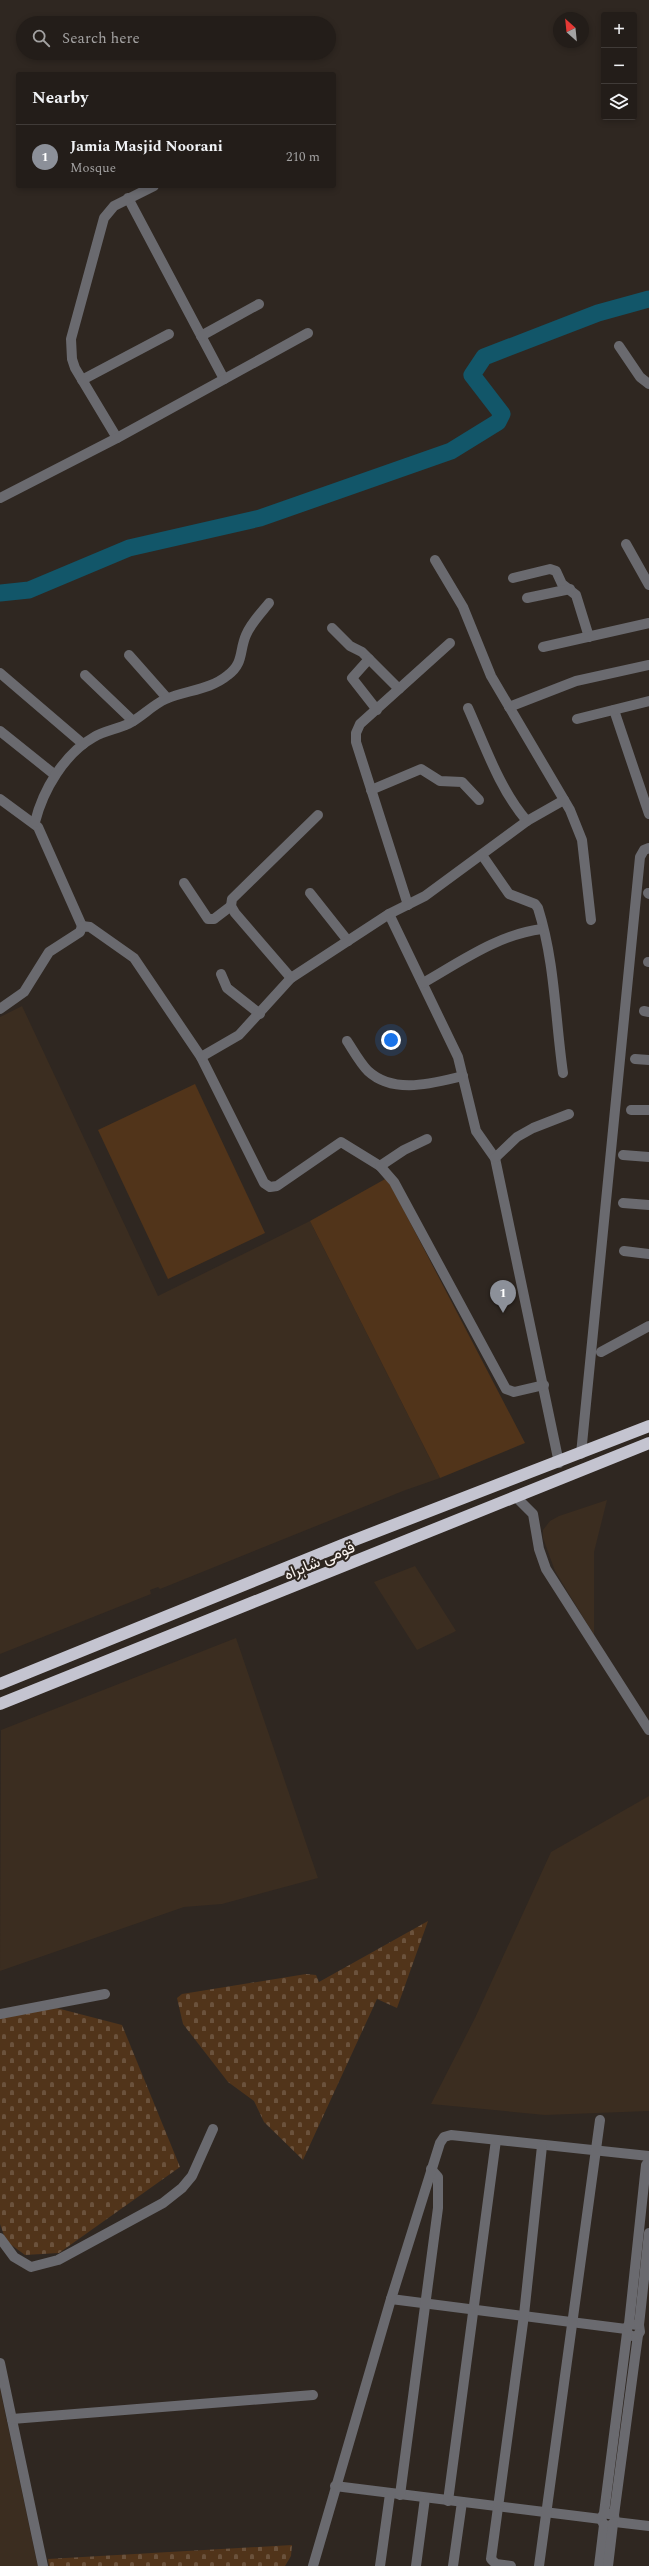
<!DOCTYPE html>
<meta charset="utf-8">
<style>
body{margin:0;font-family:Spectral,Vazirmatn,serif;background:#2b2622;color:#f1f3f6}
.controls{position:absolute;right:12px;top:12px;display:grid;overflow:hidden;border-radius:4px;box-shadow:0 2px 6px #0003}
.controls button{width:36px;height:36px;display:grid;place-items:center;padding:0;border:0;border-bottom:1px solid #403b38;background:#231d19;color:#f1f3f6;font:20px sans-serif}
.compass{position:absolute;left:553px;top:12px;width:36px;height:36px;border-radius:50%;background:#231d19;box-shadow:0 2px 6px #0003;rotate:333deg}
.you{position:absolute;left:391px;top:1040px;width:14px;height:14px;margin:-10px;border:3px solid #fff;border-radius:50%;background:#1a73e8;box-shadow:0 0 0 6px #1a73e833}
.badge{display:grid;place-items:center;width:26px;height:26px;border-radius:50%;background:#8c9099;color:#fff;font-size:13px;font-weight:700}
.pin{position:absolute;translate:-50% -33px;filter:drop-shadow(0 1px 2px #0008)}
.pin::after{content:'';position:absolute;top:21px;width:14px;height:12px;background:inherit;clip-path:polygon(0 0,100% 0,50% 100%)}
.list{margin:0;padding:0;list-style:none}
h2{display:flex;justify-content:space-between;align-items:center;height:52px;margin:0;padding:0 16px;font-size:17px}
h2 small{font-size:13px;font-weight:400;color:#a3a2a2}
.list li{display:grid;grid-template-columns:26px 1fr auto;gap:12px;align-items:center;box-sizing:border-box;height:64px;padding:0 16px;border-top:1px solid #403b38}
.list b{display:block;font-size:15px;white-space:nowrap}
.list p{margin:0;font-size:13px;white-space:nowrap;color:#a3a2a2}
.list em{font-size:13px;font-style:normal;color:#a3a2a2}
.icon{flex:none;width:22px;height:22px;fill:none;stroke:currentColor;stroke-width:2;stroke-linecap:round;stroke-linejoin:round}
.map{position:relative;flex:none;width:649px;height:2566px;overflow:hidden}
.search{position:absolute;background:#231d19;box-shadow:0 2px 6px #0003;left:16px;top:16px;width:320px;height:44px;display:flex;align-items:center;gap:10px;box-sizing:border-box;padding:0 14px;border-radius:22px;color:#a3a2a2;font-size:15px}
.panel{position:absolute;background:#231d19;box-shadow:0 2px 6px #0003;left:16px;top:72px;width:320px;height:116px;border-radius:4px}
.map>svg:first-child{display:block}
</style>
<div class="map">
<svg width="649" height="2566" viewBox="0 0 649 2566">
<defs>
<pattern id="cemetery-stones" width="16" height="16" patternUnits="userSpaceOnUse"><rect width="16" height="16" fill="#51341a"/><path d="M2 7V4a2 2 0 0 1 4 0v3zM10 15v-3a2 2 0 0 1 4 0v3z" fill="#6b523c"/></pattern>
</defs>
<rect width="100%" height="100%" fill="#2f2721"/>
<g fill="#3b2d20">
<path d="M22 1006 158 1296 310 1221 440 1478 403 1491 160 1589 158 1587 150 1590 151 1594 0 1654V1017Z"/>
<path d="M607 1500 594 1552V1635L555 1571 543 1538V1530L550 1521 559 1516Z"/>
<path d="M415 1566 456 1631 417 1650 374 1582Z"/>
<path d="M236 1638 318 1878 222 1904 184 1907 0 1971 1 1730Z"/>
<path d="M649 1796V2111L545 2115 431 2104 475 2018 551 1852Z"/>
<path d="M0 2389 36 2558 38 2566H0Z"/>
</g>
<g fill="#51341a">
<path d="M195 1084 265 1233 168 1279 98 1130Z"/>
<path d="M387 1178 525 1443 440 1478 310 1221Z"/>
</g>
<g fill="url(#cemetery-stones)">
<path d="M428 1921 397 2008 377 1999 303 2160 264 2122 254 2101 228 2082 183 2024 177 1998 182 1994 306 1974 316 1975 319 1982Z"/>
<path d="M45 2005 122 2025 180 2167 59 2253 25 2255 6 2241 0 2224V2015Z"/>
<path d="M292 2545 291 2556 285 2566H49L48 2559Z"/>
</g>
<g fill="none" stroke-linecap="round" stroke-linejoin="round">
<path stroke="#125669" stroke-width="17" d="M0 593 29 590 129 548 260 518 451 451 498 422 502 414 472 375 484 357 598 313 649 299"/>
<g stroke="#6a6a6f" stroke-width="10">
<path d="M128 198 224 379"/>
<path d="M201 336 259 304"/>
<path d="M619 346 640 377 649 384"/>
<path d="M82 380 169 334"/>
<path d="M117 438 75 368 72 359 71 339 104 218 114 206 154 186"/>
<path d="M0 498 117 438 308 333"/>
<path d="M626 544 649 585"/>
<path d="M435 560 463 607 491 676 570 810 582 840 591 920"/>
<path d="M513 578 550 569 556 571 562 584 576 595 589 637"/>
<path d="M527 598 570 589"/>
<path d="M332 628 350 646 362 652 399 689"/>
<path d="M543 647 649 623"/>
<path d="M129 655 167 698"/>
<path d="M369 659 352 678 377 710"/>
<path d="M0 673 83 744"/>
<path d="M85 675 133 721"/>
<path d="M509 707 576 681 649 665"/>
<path d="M468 708C485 746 500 790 527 821"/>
<path d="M614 710 649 814"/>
<path d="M577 719 649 701"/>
<path d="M0 731 55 775"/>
<path d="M371 790 421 769 440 781 462 782 479 800"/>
<path d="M0 799 38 827 82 926"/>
<path d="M35 822C43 790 64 754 94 737 104 731 117 729 128 724 142 717 152 705 166 699 187 690 210 690 228 675 244 663 239 651 246 635 251 623 261 613 269 603"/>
<path d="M482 855 509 894 535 904 538 908C555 962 555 1017 563 1073"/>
<path d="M184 883 208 919H214L231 906"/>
<path d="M310 893 348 941"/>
<path d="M648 893 649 894"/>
<path d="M408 905 356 742V733L360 724 450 643"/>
<path d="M389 914 458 1057 476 1131 495 1158 559 1463"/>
<path d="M648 962H649"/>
<path d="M221 974 227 988 260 1014"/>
<path d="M291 978 235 913 231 906 232 899 318 815"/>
<path d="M423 983C460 962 499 934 542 929"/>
<path d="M0 1009 24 992 49 952 80 932 82 926 90 927 134 958 201 1057 264 1183 270 1187 277 1186 341 1142 380 1166 394 1182 506 1389 514 1392 544 1385"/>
<path d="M644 1011 649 1012"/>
<path d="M347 1041C353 1050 360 1063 368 1071 394 1095 433 1083 463 1076"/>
<path d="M201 1057 239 1035 291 978 389 914 425 896 527 821 564 800"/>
<path d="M635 1059 649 1060"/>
<path d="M631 1110H649"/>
<path d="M623 1155 649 1157"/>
<path d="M495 1158 517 1137 533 1128 569 1114"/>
<path d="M380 1166 404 1150 427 1139"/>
<path d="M623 1203 649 1205"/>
<path d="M624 1251 649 1254"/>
<path d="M601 1352 649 1326"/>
<path d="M581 1454 640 857 644 850 649 848"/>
<path d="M515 1496 533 1514 539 1549 546 1569 649 1730"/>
<path d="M0 2014 105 1994"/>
<path d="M0 2238 14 2257 31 2267 58 2260 163 2203 182 2188 192 2176 213 2129"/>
<path d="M391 2299 626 2329"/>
<path d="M629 2324 639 2325 640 2332 636 2337 629 2335 626 2329 629 2324 646 2165 649 2161"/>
<path d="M639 2325 649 2233"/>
<path d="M0 2363 43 2566"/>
<path d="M12 2419 313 2395"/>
<path d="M335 2486 601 2519"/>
<path d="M400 2495 438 2208V2177L431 2169"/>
<path d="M448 2501 496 2140"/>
<path d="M604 2513 614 2515 615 2522 610 2526 604 2525 601 2519 604 2513 627 2333"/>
<path d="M614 2515 638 2335"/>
<path d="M615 2522 649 2526"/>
<path d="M313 2566 391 2299 440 2143 444 2137 451 2135 649 2156"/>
<path d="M380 2566 390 2494"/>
<path d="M416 2566 425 2498"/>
<path d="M453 2566 462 2502"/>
<path d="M511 2566 496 2564 491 2559 524 2315 542 2146"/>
<path d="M539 2566 600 2120"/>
<path d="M599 2566 604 2525"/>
<path d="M608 2566 613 2524"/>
</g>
<g stroke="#c4c4d0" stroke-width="12">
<path d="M0 1684 347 1543 649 1426"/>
<path d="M0 1704 649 1443"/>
</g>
</g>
<g text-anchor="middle" stroke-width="4" stroke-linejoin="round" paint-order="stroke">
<g font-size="16" fill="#f9f3ef" stroke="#2f2721">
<text transform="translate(319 1560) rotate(-23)" y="6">قومی شاہراہ</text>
</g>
</g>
</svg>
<div class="controls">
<button>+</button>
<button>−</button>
<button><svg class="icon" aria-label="layers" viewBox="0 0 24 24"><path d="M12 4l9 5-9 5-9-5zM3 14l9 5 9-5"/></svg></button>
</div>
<svg class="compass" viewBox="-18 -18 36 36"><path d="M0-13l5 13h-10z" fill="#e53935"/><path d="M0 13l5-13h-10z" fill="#a3a2a2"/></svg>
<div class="you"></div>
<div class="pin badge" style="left:503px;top:1313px">1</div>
<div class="search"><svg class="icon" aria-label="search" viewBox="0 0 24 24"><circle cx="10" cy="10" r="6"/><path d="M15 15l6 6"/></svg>Search here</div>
<section class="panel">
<h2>Nearby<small></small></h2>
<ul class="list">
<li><span class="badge">1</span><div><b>Jamia Masjid Noorani</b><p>Mosque</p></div><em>210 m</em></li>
</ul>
</section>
</div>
